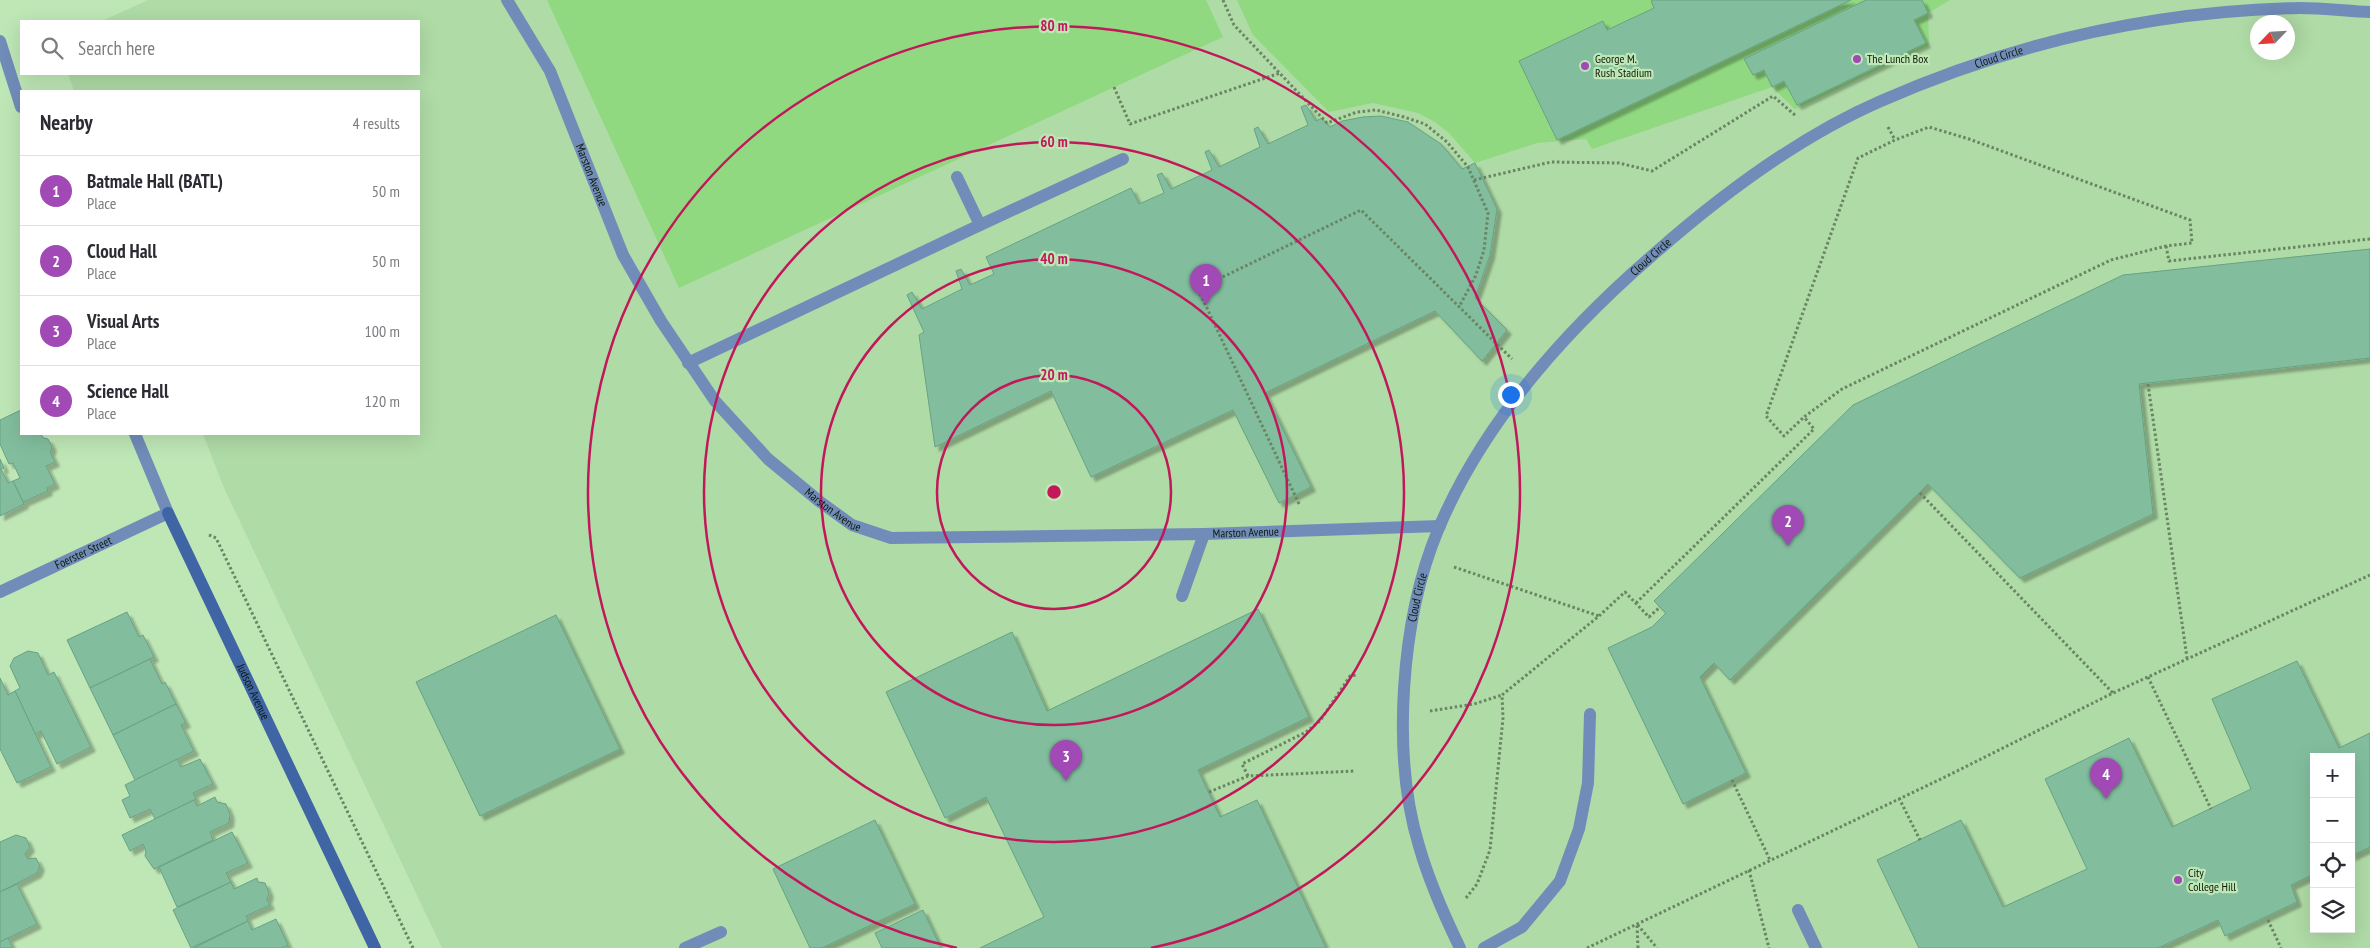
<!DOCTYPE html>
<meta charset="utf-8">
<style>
body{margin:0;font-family:"PT Sans Narrow",sans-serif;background:#f7f7f7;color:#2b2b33}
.controls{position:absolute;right:15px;bottom:15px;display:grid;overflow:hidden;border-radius:0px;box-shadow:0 5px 20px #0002}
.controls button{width:45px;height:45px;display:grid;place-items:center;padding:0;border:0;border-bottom:1px solid #e1e1e2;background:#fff;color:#2b2b33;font:25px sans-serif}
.compass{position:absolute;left:2250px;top:15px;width:45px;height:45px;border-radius:50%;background:#fff;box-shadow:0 5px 20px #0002;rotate:245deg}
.you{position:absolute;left:1510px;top:394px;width:18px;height:18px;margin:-12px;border:4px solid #fff;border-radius:50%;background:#1a73e8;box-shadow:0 0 0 8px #1a73e833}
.badge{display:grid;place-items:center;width:32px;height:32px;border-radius:50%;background:#a149b5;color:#fff;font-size:16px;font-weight:700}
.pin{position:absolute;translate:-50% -41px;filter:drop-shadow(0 1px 2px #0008)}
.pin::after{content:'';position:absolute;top:26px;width:18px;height:15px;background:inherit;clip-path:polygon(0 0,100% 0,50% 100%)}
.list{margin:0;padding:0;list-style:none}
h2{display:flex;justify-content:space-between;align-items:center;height:65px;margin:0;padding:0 20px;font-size:21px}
h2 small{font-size:16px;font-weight:400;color:#7c7c81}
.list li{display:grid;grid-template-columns:32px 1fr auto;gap:15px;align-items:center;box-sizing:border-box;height:70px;padding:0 20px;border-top:1px solid #e1e1e2}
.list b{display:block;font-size:19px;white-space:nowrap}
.list p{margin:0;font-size:16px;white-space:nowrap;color:#7c7c81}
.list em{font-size:16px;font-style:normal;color:#7c7c81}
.icon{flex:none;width:28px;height:28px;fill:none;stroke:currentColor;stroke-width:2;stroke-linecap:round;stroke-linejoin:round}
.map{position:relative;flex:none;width:2370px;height:948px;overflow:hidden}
.search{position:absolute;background:#fff;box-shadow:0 5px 20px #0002;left:20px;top:20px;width:400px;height:55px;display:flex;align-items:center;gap:12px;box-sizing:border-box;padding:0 18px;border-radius:0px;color:#7c7c81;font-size:19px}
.panel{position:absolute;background:#fff;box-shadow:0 5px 20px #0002;left:20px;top:90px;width:400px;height:345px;border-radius:0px}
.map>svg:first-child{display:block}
</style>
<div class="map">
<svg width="2370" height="948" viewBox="0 0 2370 948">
<defs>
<filter id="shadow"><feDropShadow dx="4.5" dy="4.5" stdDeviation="1" flood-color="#0004"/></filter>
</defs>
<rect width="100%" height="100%" fill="#bfe7b6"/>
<path fill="#afdba6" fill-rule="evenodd" d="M148 0H2370V948H442L224 488 203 434H419V91H74L68 74H419V21H102ZM2258 22H2288V52H2258ZM2314 757H2351V929H2314Z"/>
<g fill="#90d981">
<path d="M547 0H1206L1223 37 679 288Z"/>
<path d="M1237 0H1950L1928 13 1929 45 1795 109 1772 87 1592 149 1586 139 1537 143 1475 163 1449 133 1435 122 1418 113 1373 103 1329 112 1253 35Z"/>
</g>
<g fill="#82be9e" stroke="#67a282" filter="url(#shadow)">
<path d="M1653 0H1851L1557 140 1519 61 1603 21 1607 30 1654 8 1651 1Z"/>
<path d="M1866 0H1922L1928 13 1914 20 1926 43 1797 105 1784 81 1772 87 1764 70 1753 75 1744 59Z"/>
<path d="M1306 105 1316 121 1322 118 1330 127 1342 121 1363 117 1381 116 1408 122 1441 144 1462 169 1475 163 1497 209 1490 255 1475 298 1507 330 1482 361 1435 311 1265 393 1311 487 1279 503 1233 410 1091 477 1051 391 935 447 919 335 924 332 907 295 912 292 922 309 962 289 956 271 961 269 970 285 994 274 986 257 1131 188 1139 204 1164 193 1157 175 1162 173 1171 189 1212 170 1205 152 1209 150 1219 167 1260 147 1254 129 1258 127 1268 144 1308 125 1301 107Z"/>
<path d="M2370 249V358L2139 384 2153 514 2020 578 1928 484 1730 680 1714 663 1700 677 1746 773 1683 804 1608 648 1652 627 1666 613 1654 601 1853 405 2123 275Z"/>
<path d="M21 410V434H41L43 438 48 439 52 447 50 452 55 462 46 466 55 484 47 488 48 491 23 502 13 481 20 478 13 463 9 464 0 444V420Z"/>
<path d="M0 459 4 468 1 469 8 483 13 481 24 504 0 516Z"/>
<path d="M1258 609 1309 717 1198 770 1220 817 1257 800 1326 948H980L1044 917 986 797 945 818 886 692 1012 632 1047 711Z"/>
<path d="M127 612 139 637 143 635 154 657 90 688 67 640Z"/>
<path d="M556 615 620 749 480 816 416 682Z"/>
<path d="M28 651 38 653 48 675 54 672 91 747 57 764 41 731 35 734 15 691 20 688 10 666 14 658Z"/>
<path d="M150 659 162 684 165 682 176 704 113 735 90 688Z"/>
<path d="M2297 661 2339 748 2370 733V847L2351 856V757H2314V874L2291 885 2297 902 2225 936 2218 920 2158 948H1919L1877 860 1961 820 2003 907 2087 869 2045 779 2129 738 2172 827 2251 789 2212 699Z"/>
<path d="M0 678 8 695 15 691 51 767 17 783 0 749Z"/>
<path d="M176 704 186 723 181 725 194 751 135 780 113 735Z"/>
<path d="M177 759 181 767 200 759 213 784 193 793 196 799 155 819 150 809 130 818 122 800 130 796 125 785Z"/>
<path d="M215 797 217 802 226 804 230 814 229 823 210 832 213 840 154 869 145 856 146 851 143 844 130 851 122 835 194 800 197 806Z"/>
<path d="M875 820 915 904 822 948H810L773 869Z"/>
<path d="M232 832 248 863 226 873 231 882 177 907 159 867Z"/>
<path d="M16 835 26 838 30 847 25 854 28 859 36 858 40 866 37 873 0 892V842Z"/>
<path d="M257 878 258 882 265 883 269 893 267 900 270 905 246 916 248 921 191 948 173 910 231 882 234 889Z"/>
<path d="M17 884 37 924 0 942V892Z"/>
<path d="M923 910 941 948H882L875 933Z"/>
<path d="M276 919 288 945 282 948H194L248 921 252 930Z"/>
<path d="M8 938 13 948H0V942Z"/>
</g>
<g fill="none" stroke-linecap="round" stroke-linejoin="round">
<g stroke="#698563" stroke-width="3" stroke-dasharray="2.5 2.5" stroke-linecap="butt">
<path d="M1223 0 1234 25 1327 123 1357 112 1376 110 1404 117 1425 124 1447 142 1468 167 1488 213 1484 250 1476 275 1459 307"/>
<path d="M1114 87 1130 124 1280 73"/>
<path d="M1888 127 1895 140"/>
<path d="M1474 180 1551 162 1619 163 1652 171 1773 96 1796 116"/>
<path d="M2166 246 2169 261 2370 239"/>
<path d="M2148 384 2187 658"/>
<path d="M1920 493 2113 693"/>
<path d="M1299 504 1198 289 1361 210 1512 359"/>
<path d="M209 535 216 538 413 948"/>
<path d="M1454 567 1599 616"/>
<path d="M1636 603 1814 429 1804 417 1842 389 2111 260 2166 246 2192 243 2190 220 1969 139 1929 127 1895 140 1858 158 1766 416 1784 436 1804 417"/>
<path d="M2148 677 2211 809"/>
<path d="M1430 711 1474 704 1502 695"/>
<path d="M1248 776 1242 764 1306 732 1320 721 1350 676 1358 675"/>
<path d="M1732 780 1770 860"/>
<path d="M1209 792 1248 776 1355 771"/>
<path d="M1899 798 1920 840"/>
<path d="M1749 870 1769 948"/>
<path d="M1466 898 1477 884 1490 850 1503 718 1502 695 1599 616 1625 592 1649 617 1660 607"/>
<path d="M2268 920 2281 948"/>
<path d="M1587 948 1943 778 2113 693 2370 575"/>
<path d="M1638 948 1637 924 1657 948"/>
</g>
<g stroke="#718cb9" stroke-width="12">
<path id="s1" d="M507 0 550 71 623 255 661 321 715 401 768 459 819 501 852 525 891 538 1204 534 1440 526"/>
<path d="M980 225 1123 159"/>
<path d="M688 363 980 225 957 177"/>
<path d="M1182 596 1204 534"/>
<path d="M1798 910 1816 948"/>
<path d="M685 948 721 932"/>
<path id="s2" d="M1460 948C1444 915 1429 881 1419 846 1391 754 1401 619 1438 530 1483 422 1566 330 1654 254 1721 195 1798 137 1881 101 2013 43 2155 11 2299 8 2323 8 2347 11 2370 12"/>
<path d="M1484 948 1522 927 1560 881 1579 829 1588 783 1590 714"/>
</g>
<g stroke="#718cb9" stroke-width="12">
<path d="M0 41 21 107"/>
<path id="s3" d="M0 592 168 513 135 434"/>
</g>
<path stroke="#3f65a5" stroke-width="12" id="s4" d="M168 513 375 948"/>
</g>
<g fill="none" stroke="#c2185b" stroke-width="2.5">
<circle cx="1054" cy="492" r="117"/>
<circle cx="1054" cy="492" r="233"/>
<circle cx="1054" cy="492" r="350"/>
<path d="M957 948A466 466 0 1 1 1151 948"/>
</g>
<g fill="#a149b5" stroke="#bfe7b6" stroke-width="2">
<circle cx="1857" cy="59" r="5"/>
<circle cx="1585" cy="66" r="5"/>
<circle cx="2178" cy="880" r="5"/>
</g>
<g text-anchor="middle" stroke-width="4.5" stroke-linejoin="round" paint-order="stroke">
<g font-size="12" fill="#0e1c0a" stroke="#bfe7b6">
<text dy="4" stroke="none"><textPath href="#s2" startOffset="1186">Cloud Circle</textPath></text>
<text dy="4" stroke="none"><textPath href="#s1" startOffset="195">Marston Avenue</textPath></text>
<text dy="4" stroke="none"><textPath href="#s2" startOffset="781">Cloud Circle</textPath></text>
<text dy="4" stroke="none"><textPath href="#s1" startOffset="615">Marston Avenue</textPath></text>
<text dy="4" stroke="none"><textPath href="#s1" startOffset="1035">Marston Avenue</textPath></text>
<text dy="4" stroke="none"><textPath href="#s3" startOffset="92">Foerster Street</textPath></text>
<text dy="4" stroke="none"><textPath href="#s2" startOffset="361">Cloud Circle</textPath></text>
<text dy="4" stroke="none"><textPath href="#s4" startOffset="198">Judson Avenue</textPath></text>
</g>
<g font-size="12" fill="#0e1c0a" stroke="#bfe7b6" text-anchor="start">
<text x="1595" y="63">George M.<tspan x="1595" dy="14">Rush Stadium</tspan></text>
<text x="1867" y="63">The Lunch Box</text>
<text x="2188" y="877">City<tspan x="2188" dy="14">College Hill</tspan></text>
</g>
</g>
<circle cx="1054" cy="492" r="8" fill="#c2185b" stroke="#bfe7b6" stroke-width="2.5"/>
<g font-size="15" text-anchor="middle" font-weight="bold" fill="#c2185b" stroke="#bfe7b6" stroke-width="4.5" stroke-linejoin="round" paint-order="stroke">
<text x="1054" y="31">80 m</text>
<text x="1054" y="147">60 m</text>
<text x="1054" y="264">40 m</text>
<text x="1054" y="380">20 m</text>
</g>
</svg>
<div class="controls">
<button>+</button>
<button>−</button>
<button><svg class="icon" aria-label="locate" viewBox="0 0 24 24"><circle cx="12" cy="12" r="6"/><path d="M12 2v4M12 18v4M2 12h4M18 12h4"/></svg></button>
<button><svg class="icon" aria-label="layers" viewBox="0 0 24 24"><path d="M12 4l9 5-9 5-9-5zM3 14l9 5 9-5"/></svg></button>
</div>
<svg class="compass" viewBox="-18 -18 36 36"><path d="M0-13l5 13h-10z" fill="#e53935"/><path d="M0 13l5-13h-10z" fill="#7c7c81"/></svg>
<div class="you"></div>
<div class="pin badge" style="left:1206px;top:305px">1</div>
<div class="pin badge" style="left:1788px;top:546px">2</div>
<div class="pin badge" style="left:1066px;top:781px">3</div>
<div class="pin badge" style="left:2106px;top:799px">4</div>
<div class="search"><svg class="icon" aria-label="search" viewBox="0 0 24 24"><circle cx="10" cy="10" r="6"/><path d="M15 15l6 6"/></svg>Search here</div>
<section class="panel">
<h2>Nearby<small>4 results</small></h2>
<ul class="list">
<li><span class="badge">1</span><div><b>Batmale Hall (BATL)</b><p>Place</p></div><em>50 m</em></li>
<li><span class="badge">2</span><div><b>Cloud Hall</b><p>Place</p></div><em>50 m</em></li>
<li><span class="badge">3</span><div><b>Visual Arts</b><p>Place</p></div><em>100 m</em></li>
<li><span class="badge">4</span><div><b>Science Hall</b><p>Place</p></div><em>120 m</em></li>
</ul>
</section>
</div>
